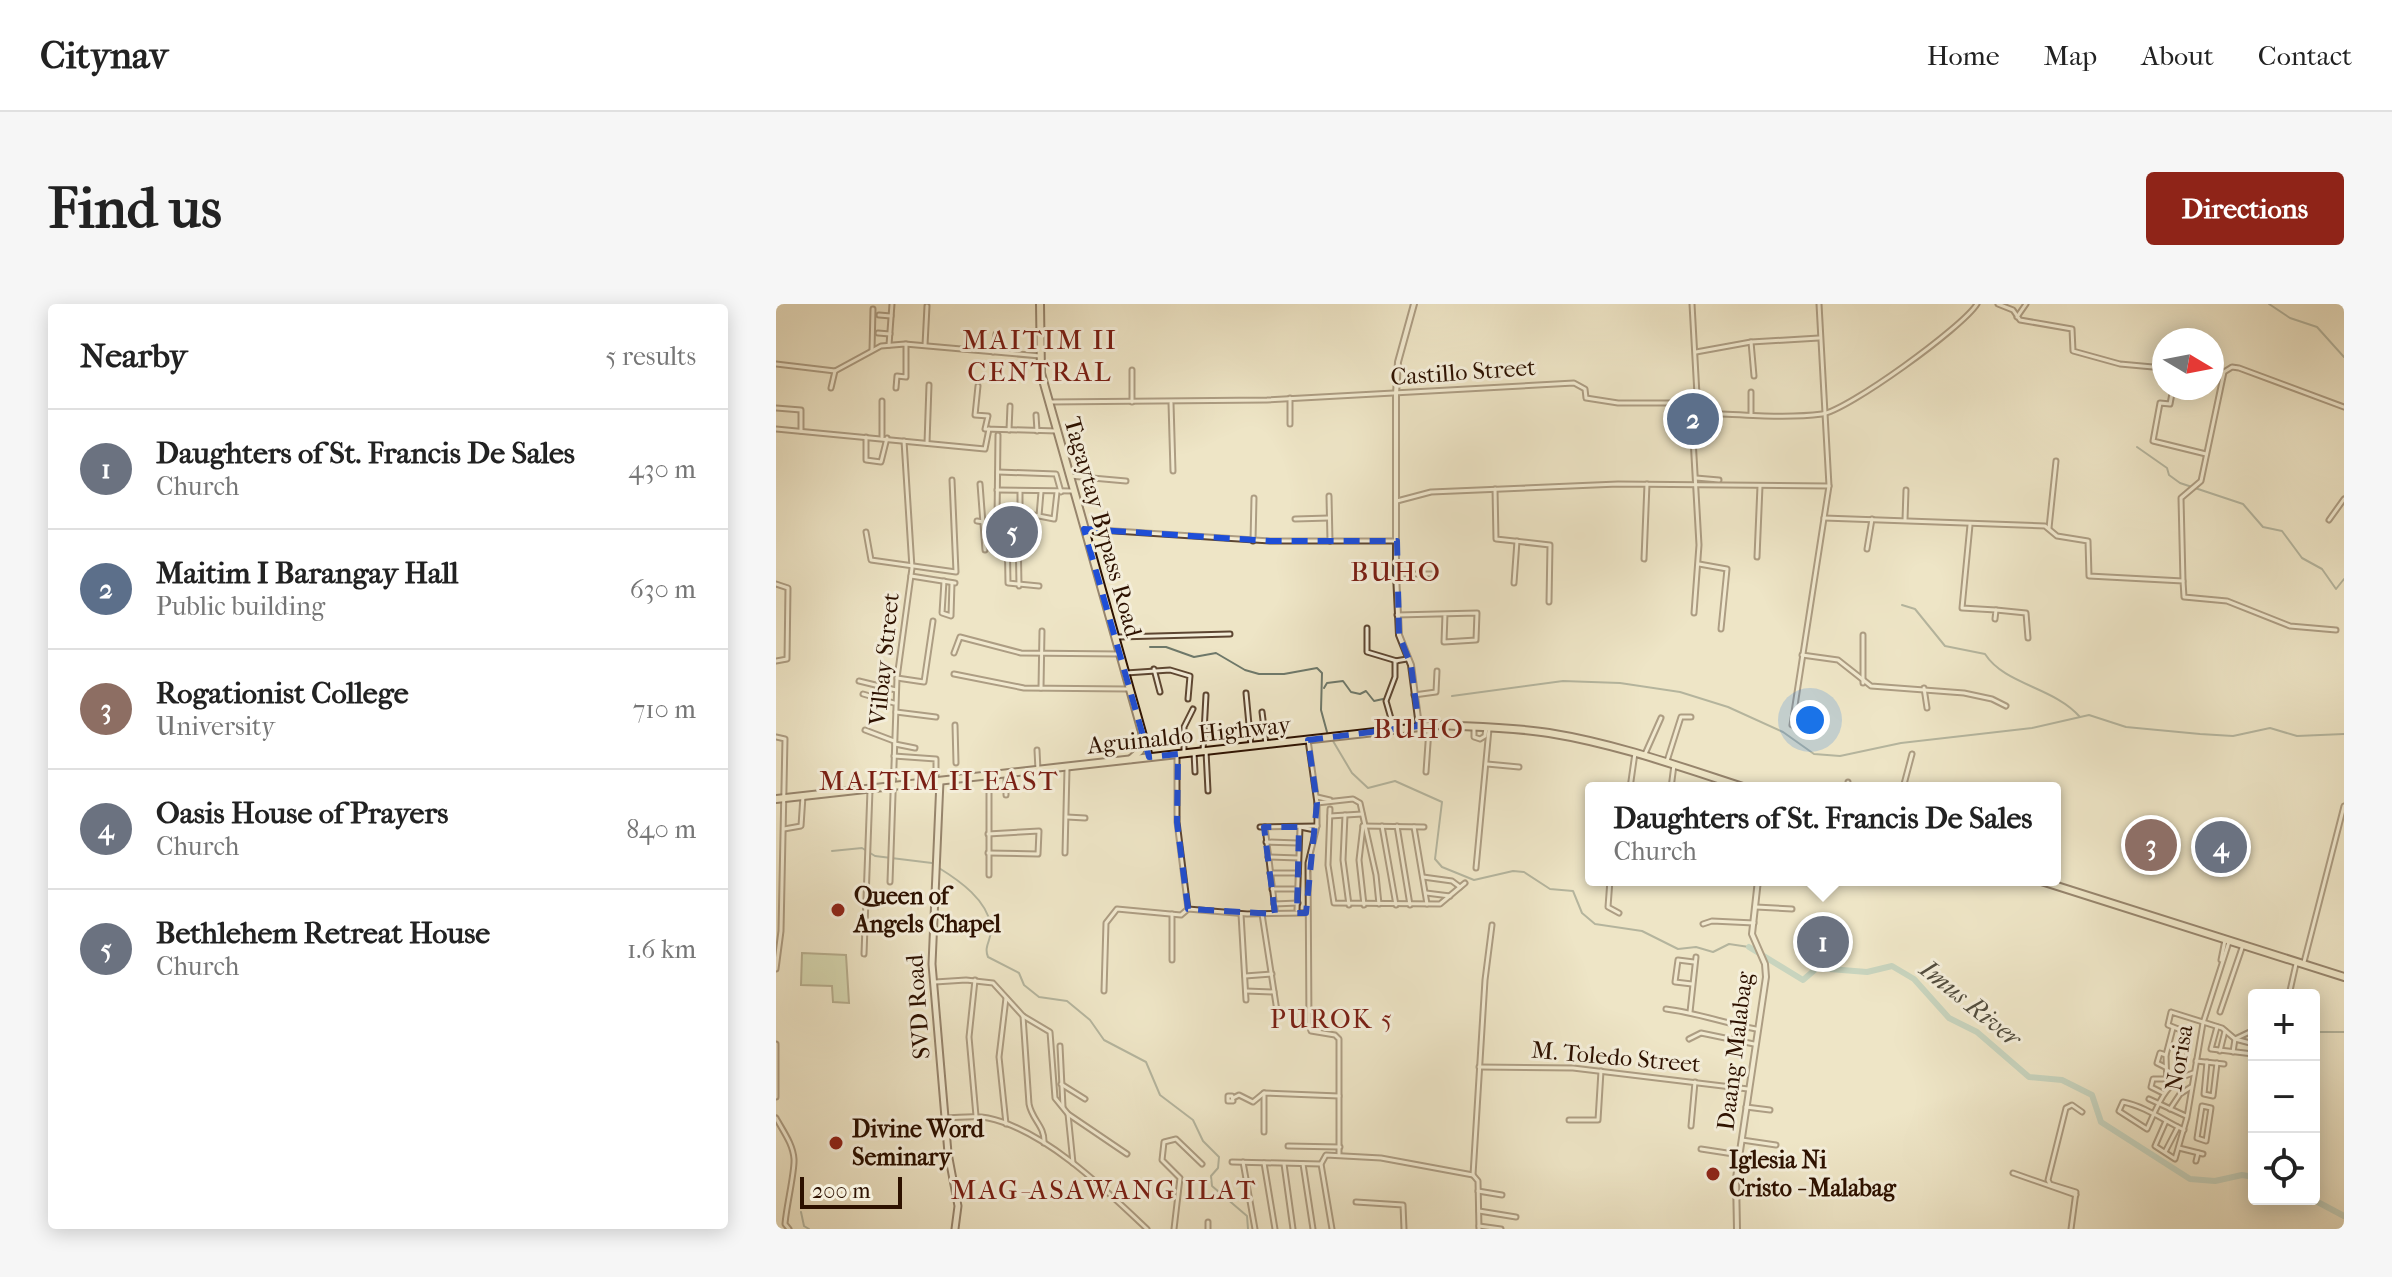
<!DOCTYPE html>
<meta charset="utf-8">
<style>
body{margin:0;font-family:"IM FELL French Canon",serif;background:#f6f6f6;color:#222}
.controls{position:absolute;right:24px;bottom:24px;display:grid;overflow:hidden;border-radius:8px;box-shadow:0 4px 20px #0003}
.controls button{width:72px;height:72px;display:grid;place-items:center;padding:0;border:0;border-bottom:2px solid #e0e0e0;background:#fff;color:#222;font:40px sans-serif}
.compass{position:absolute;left:1376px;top:24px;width:72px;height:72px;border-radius:50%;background:#fff;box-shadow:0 4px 20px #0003;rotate:100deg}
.scale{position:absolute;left:24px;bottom:20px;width:102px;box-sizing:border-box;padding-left:8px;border:4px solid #2d1100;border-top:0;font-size:22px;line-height:28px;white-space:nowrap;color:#2d1100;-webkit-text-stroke:6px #f4eeda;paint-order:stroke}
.you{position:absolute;left:1034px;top:416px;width:28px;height:28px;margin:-20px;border:6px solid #fff;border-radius:50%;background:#1a73e8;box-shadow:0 0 0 12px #1a73e833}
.badge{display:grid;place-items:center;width:52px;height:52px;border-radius:50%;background:#8f2418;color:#fff;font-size:26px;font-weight:700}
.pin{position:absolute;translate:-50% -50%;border:4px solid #fff;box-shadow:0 2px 8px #0006}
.popup{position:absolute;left:809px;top:478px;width:476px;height:104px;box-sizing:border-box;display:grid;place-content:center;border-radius:8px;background:#fff;filter:drop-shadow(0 2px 6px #0005);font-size:26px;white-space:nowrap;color:#767676}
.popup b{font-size:30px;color:#222}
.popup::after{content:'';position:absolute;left:50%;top:100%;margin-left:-16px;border:16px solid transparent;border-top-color:#fff}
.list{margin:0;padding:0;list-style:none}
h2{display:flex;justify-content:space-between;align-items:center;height:104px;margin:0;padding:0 32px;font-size:34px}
h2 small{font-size:26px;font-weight:400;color:#767676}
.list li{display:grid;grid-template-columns:52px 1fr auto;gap:24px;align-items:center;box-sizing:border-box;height:120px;padding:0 32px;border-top:2px solid #e0e0e0}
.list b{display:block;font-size:30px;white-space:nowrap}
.list p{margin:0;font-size:26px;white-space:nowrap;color:#767676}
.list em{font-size:26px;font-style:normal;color:#767676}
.icon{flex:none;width:44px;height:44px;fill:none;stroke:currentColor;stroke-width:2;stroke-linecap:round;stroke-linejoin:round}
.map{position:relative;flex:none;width:1568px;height:925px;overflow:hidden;border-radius:8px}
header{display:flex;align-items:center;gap:48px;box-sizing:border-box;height:112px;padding:0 40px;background:#fff;border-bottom:2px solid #e0e0e0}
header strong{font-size:38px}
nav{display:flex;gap:44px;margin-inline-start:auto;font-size:28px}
.intro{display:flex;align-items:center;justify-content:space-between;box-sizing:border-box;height:192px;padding:0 48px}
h1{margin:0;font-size:56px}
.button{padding:20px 36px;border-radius:8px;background:#8f2418;color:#fff;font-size:28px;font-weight:700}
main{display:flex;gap:48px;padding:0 48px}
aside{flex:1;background:#fff;border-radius:8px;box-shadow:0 4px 20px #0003}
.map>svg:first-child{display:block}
</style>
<header>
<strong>Citynav</strong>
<nav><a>Home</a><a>Map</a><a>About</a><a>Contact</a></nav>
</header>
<div class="intro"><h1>Find us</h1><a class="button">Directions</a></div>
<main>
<aside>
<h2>Nearby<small>5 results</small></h2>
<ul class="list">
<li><span class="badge" style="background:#6b7280">1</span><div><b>Daughters of St. Francis De Sales</b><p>Church</p></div><em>430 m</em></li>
<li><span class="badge" style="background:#5c6f8a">2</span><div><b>Maitim I Barangay Hall</b><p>Public building</p></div><em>630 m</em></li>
<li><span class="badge" style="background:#8d6e63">3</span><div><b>Rogationist College</b><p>University</p></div><em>710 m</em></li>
<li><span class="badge" style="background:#6b7280">4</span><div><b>Oasis House of Prayers</b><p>Church</p></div><em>840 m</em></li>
<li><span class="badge" style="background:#6b7280">5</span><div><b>Bethlehem Retreat House</b><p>Church</p></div><em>1.6 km</em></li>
</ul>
</aside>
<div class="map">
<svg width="1568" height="925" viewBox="0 0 1568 925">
<rect width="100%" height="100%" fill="#eee5c6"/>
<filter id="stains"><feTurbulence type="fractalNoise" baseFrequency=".0025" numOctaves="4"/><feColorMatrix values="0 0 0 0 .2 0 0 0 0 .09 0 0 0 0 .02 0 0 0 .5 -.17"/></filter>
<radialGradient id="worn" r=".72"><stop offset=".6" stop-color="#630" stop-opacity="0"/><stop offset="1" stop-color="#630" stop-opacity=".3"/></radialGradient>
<path fill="#b9c595" stroke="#736b4a" stroke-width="2" d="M26 649 70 651 73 699 57 698 56 682 25 681Z"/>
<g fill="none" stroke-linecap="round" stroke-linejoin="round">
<g stroke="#6e796b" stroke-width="2">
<path d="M1493 0 1514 14 1541 23 1568 53"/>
<path d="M1361 143 1391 164 1393 171 1404 179 1467 200 1487 223 1506 227 1526 254 1546 265 1560 285 1568 275"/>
<path d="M1126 301 1139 305 1169 342 1209 350C1229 381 1278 383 1304 413"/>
<path d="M374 343H390L418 353 440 349 469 366 483 370H508L541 364 546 369 545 406 551 428"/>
<path d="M548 384 551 379 567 377 575 388 584 390 590 387 598 397 607 395"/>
<path d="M676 392 787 377 844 379 904 388 952 403 1007 428 1038 450 1064 452 1125 439 1256 424 1313 411 1350 423 1424 430 1457 432 1494 424 1521 432 1568 430"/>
<path d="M557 437 576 469 592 484 619 477 666 498 659 555 666 563 698 576 737 567 748 568 774 585 797 587 806 609 819 620 866 627 902 645 920 643 937 648 953 640 973 643"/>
<path d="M56 547 86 544 99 552 156 559"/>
<path d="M163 564C184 577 211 596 215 622 217 635 207 641 212 653L243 669 248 681 263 693 291 697 314 716 328 736 370 758 384 791 417 816 427 837 443 853 442 864 435 872 436 882 471 912 472 925"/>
<path d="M1538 728H1568"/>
<path d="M25 908 28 922 33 925"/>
</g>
<g stroke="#99bfb3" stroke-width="6">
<path d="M973 643 1027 676 1041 664 1091 668 1116 662 1138 675 1173 714 1201 728 1253 773 1286 776 1316 791 1325 818 1414 875 1439 877 1466 871 1478 873"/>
<path d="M1536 895 1568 912"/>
</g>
<path stroke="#d1c5a8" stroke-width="3" stroke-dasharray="3 1.5" stroke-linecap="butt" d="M180 459V467"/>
<defs>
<g id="minor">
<path d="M916 0 922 109 917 134 923 241 918 309"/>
<path d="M1222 0 1237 6 1244 16 1296 25 1297 47 1344 60 1388 64"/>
<path d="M103 11 115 12"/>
<path d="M1241 13 1250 0"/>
<path d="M102 29 114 30"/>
<path d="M975 38 978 72"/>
<path d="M113 41 116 0"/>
<path d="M149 41 151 2"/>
<path d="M96 46 97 5"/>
<path d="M217 48 220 30"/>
<path d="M920 48 975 38 1043 34"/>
<path d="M0 60 59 67 105 42 129 40 264 52"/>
<path d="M202 82 199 111 212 112 209 125 281 127"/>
<path d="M55 84 59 67"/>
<path d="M120 84 121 72 130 73V40"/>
<path d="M1397 84 1394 100 1384 99 1377 137 1430 150"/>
<path d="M975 88V110"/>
<path d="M514 94V120"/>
<path d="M273 98 491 96 798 79 809 85 810 94 842 99H922"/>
<path d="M356 98V66"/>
<path d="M395 99 397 167"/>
<path d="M0 104 25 106V127"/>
<path d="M922 109C962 110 1007 115 1046 110 1071 107 1187 23 1201 0"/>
<path d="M260 111 261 127"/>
<path d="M0 125 209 145 213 125"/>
<path d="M233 126 234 102"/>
<path d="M90 133V156L105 158 111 134"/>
<path d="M106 133V97"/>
<path d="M151 139 153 81"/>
<path d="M222 168 280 170 285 188"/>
<path d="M294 172 350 177"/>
<path d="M920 174 943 176"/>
<path d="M204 180 209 246"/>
<path d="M719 185 720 235 774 241 773 298"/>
<path d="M221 186 298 187"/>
<path d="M553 192 554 237"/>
<path d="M621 197 655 188 842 180 1053 182"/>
<path d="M222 204 278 215 281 188"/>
<path d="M244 208V188"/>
<path d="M263 212 265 188"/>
<path d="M1048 214 1269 222 1281 232 1312 237 1313 272 1407 277 1408 293 1451 297 1514 322 1560 326"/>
<path d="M519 215 553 214"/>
<path d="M221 216 222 131"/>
<path d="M1129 216 1130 186"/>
<path d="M1553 216 1568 195"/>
<path d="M201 217 242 223 243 282"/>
<path d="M231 221 232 279 263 282"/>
<path d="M1194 221 1186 304 1220 306 1219 315"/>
<path d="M1273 224 1280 157"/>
<path d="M308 225 494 237H620"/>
<path d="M90 228 95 256 180 268 176 176"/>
<path d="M477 237 478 194"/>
<path d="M1091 245 1096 215"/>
<path d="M981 253 984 182"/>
<path d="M868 255 871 180"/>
<path d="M923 260 951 265 945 325"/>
<path d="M620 270H657"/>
<path d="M135 272 179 279"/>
<path d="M168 277 166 309 175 312 176 279"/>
<path d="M1407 277 1405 194 1425 177 1448 68 1456 63 1463 64 1568 103"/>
<path d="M738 279 741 237"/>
<path d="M0 280 12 284 11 355 0 357"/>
<path d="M1220 306 1250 309 1252 334"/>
<path d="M621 311 701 309 700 336 668 338 669 310"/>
<path d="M591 324V348L621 357"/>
<path d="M342 333 454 330"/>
<path d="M178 349 184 333 245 349 344 350"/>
<path d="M1026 351 1062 356 1095 382 1188 389 1216 395 1230 402"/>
<path d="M378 365 384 388"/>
<path d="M350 369 394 366 414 372 412 395"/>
<path d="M178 370 248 384 351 385"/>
<path d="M121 374 148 378 157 317"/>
<path d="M83 377 120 386"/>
<path d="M1087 379V331"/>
<path d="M265 384 266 327"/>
<path d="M1148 384 1151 404"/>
<path d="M470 389 475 442"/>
<path d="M87 390 118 399"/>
<path d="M638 391 660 388 661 367"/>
<path d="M120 408 160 413"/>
<path d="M486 408 490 440"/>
<path d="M179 421 180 459"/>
<path d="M1016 421 1053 182 1043 0"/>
<path d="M698 423V433L704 435 709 432 710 423"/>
<path d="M618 425 610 397 619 373V357L631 355"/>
<path d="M89 426 118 437"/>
<path d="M0 433 9 435 5 627 0 665"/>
<path d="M532 436 541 499V522L532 559 533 720 535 727 559 731 563 735V850"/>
<path d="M119 440 139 444"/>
<path d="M261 446 262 466"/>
<path d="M427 447 430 391"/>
<path d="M430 447 432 487"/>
<path d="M418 448 419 468"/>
<path d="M408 449V423L417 405"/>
<path d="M401 450V518L412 605"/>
<path d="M869 450 885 414"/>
<path d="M118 452 160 455V477"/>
<path d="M891 457 905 413H915"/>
<path d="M711 460 743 463"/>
<path d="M650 468 653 425"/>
<path d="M854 484 859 449"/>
<path d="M895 484 898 461"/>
<path d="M1072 484V478"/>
<path d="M1127 484 1136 450"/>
<path d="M230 491V469"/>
<path d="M541 493 554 496"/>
<path d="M541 499 577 495 584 499 600 571 603 600"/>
<path d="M554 505 552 561 558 599 664 600 689 579"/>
<path d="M569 511 567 556 573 601"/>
<path d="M554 512 586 510"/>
<path d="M291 513 309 514"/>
<path d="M587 522 583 556 588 601"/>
<path d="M587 522 648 523"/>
<path d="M606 522 620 601"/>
<path d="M621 522 634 601"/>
<path d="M484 523 541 522"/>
<path d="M489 523 499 605"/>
<path d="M524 523 539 526"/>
<path d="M638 523 651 600"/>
<path d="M8 525 25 522 27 492"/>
<path d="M490 538 522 539"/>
<path d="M212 549 262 550 263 527 212 530"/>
<path d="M289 549 291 465"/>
<path d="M492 553 522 554"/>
<path d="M700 564 713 425"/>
<path d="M494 569H522"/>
<path d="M213 571V471"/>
<path d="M647 573 676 577 684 583"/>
<path d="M834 576 832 603 843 609"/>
<path d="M114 578 121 374 136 264 128 137"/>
<path d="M496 585H520"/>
<path d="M650 589 674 592"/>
<path d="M498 600 522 599"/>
<path d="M980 603 1016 605"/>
<path d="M521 606 524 523"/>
<path d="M396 610V656"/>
<path d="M465 610 470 696"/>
<path d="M486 610 501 707"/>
<path d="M927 620 936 617 978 619"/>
<path d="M88 650 94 486"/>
<path d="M1445 656 1449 636"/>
<path d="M1528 658 1568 502"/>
<path d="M469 672 496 670"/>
<path d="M199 676 193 733 200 812"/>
<path d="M159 678 190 676 217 679 247 712 274 728 279 794 292 810 297 859"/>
<path d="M916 680 899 678 902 656 918 658"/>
<path d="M328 687 330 619 341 605 405 611 412 605 471 610 530 609"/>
<path d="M470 687 498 688"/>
<path d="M1513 691 1520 660"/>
<path d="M890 705C922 709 947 719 980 725"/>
<path d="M914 708 920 653"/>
<path d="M1444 708 1467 641"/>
<path d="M247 712 253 800C256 816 269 822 268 839"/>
<path d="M1441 723 1435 745 1477 750 1478 747"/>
<path d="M913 735 925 729 978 740"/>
<path d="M0 740V793"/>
<path d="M284 742 287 803"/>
<path d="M1444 747 1449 727"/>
<path d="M1457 748 1459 735 1478 726"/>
<path d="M1420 757 1448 760"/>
<path d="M1431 758 1428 790 1437 792 1441 759"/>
<path d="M703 763 797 764 972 785"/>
<path d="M1389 763 1381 759 1384 749 1390 751"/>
<path d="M1404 774 1410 728 1392 721 1395 708 1446 724 1459 735 1478 740"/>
<path d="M1387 775H1377L1375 783 1387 789"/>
<path d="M285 780 309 795"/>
<path d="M1391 785 1390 751 1397 724"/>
<path d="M452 792H456L457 797H452Z"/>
<path d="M457 794 463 791 477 798 488 789"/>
<path d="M1373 795 1410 812"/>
<path d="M1426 802 1435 804 1430 837 1421 834Z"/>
<path d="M970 803 994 806"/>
<path d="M1394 805 1404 790 1415 783"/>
<path d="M292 810 351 850"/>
<path d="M0 814C7 827 17 840 18 855 19 867 10 904 9 920L13 925"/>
<path d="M168 814C183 814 198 811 212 814 269 826 330 886 371 925"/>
<path d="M793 816H822L825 767"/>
<path d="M1390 817 1379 842 1399 855 1411 813 1427 719 1453 638"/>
<path d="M230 820 223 753 230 694"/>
<path d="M915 822 919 778"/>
<path d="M1408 826C1389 817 1368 802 1347 798L1343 807 1371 825C1382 801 1389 777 1417 769"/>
<path d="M488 828V789L563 792"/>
<path d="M966 836 1000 841"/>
<path d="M512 842 564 843"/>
<path d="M1403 844 1427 850"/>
<path d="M925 845 964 851"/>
<path d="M1389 848 1402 823"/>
<path d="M1420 857 1422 849"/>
<path d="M456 858 545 860"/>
<path d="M467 858 479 925"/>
<path d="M488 859 499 925"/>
<path d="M508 860 517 925"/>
<path d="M527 860 537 925"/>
<path d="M1237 869 1300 891"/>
<path d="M702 887 726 891"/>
<path d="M580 898 627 901 628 925"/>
<path d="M703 907 740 913"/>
<path d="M703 922 725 925"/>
<path d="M398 925 404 874 386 856 388 838 400 835 426 860"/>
<path d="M432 925V918"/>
<path d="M556 925 545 860 550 851 605 854 697 871"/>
<path d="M703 925 702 877 697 871 709 676 716 621"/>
<path d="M1295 925 1300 888 1274 880 1272 876 1290 804 1296 801 1306 808"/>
</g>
<g id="tertiary">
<path d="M638 0 622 58 620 90V270L623 331 635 361 643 422"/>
<path d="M961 925 960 874 990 673 989 660 976 630 982 576"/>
</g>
<path id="secondary" d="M164 477 156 660 172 849 182 902 179 925"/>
<g id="primary">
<path d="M264 0 265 69 373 453"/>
<path d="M355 455 364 447 367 434"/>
<path d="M0 495 662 421C699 423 736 423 773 429 841 440 905 463 970 484"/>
<path d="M1262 576 1568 673"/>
</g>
</defs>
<use href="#minor" stroke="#5d4632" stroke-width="7"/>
<use href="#tertiary" stroke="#5d4632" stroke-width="8"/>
<use href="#secondary" stroke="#2d1100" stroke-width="9"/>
<use href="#primary" stroke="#2d1100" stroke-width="10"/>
<use href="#minor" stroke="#f4eeda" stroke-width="3"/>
<use href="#tertiary" stroke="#f4eeda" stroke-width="4"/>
<use href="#secondary" stroke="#f4eeda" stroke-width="5"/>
<use href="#primary" stroke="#eee5c6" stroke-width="6"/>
</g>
<path d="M0 0H1568V925H0ZM308 225 494 237H621L623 331 635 361 643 422 532 436 541 499 530 609H521L523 523H488L499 610 412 605 401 518 402 450 373 453Z" fill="#eee5c6" fill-opacity=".55" fill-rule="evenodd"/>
<path fill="none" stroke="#1d4ed8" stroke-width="6" stroke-dasharray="16 10" stroke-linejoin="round" d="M308 225 494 237H621L623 331 635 361 643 422 532 436 541 499 530 609H521L523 523H488L499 610 412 605 401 518 402 450 373 453Z"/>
<g fill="#8f2418" stroke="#f4eeda" stroke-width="3">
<circle cx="62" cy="606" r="8"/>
<circle cx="60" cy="839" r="8"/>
<circle cx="937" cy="870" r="8"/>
</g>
<g text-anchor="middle" stroke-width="6" stroke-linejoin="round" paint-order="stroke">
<g font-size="24" fill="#2d1100" stroke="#f4eeda">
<text transform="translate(687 68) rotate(-4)" y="8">Castillo Street</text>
<text transform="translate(327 223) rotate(74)" y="8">Tagaytay Bypass Road</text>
<text transform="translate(108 355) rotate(-84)" y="8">Vilbay Street</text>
<text transform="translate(413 431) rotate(-6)" y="8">Aguinaldo Highway</text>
<text transform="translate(142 703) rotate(-94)" y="8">SVD Road</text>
<text transform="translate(959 747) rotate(-83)" y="8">Daang Malabag</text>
<text transform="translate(840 753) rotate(5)" y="8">M. Toledo Street</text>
<text transform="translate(1403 754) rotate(-80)" y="8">Norisa</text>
</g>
<g font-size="24" font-weight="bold" fill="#2d1100" stroke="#f4eeda" text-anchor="start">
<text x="78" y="600">Queen of<tspan x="78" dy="28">Angels Chapel</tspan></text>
<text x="76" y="833">Divine Word<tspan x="76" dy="28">Seminary</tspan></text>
<text x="953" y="864">Iglesia Ni<tspan x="953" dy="28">Cristo - Malabag</tspan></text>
</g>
<g font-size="26" font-style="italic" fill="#534e3f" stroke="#f4eeda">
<text transform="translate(1195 699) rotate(39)" y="9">Imus River</text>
</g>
<g font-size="26" letter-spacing="2" fill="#7a1f14" stroke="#f4eeda">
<text x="556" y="724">PUROK 5</text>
</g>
<g font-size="28" letter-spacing="2" fill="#7a1f14" stroke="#f4eeda">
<text x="264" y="45">MAITIM II<tspan x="264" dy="32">CENTRAL</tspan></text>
<text x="620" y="277">BUHO</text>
<text x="643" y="434">BUHO</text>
<text x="163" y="486">MAITIM II EAST</text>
<text x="328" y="895">MAG-ASAWANG ILAT</text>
</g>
</g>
<rect width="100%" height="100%" filter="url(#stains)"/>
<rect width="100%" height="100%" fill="url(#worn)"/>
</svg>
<div class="controls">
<button>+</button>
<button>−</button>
<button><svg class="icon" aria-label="locate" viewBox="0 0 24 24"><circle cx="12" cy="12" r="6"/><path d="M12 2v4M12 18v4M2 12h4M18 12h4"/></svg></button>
</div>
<svg class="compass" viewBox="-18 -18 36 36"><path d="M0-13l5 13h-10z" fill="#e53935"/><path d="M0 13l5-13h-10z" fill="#767676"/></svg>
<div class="scale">200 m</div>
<div class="you"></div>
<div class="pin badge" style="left:1047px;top:638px;background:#6b7280">1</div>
<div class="popup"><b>Daughters of St. Francis De Sales</b>Church</div>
<div class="pin badge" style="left:917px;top:115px;background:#5c6f8a">2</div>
<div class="pin badge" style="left:1375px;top:541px;background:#8d6e63">3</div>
<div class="pin badge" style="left:1445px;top:543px;background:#6b7280">4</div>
<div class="pin badge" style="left:236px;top:228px;background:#6b7280">5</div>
</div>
</main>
